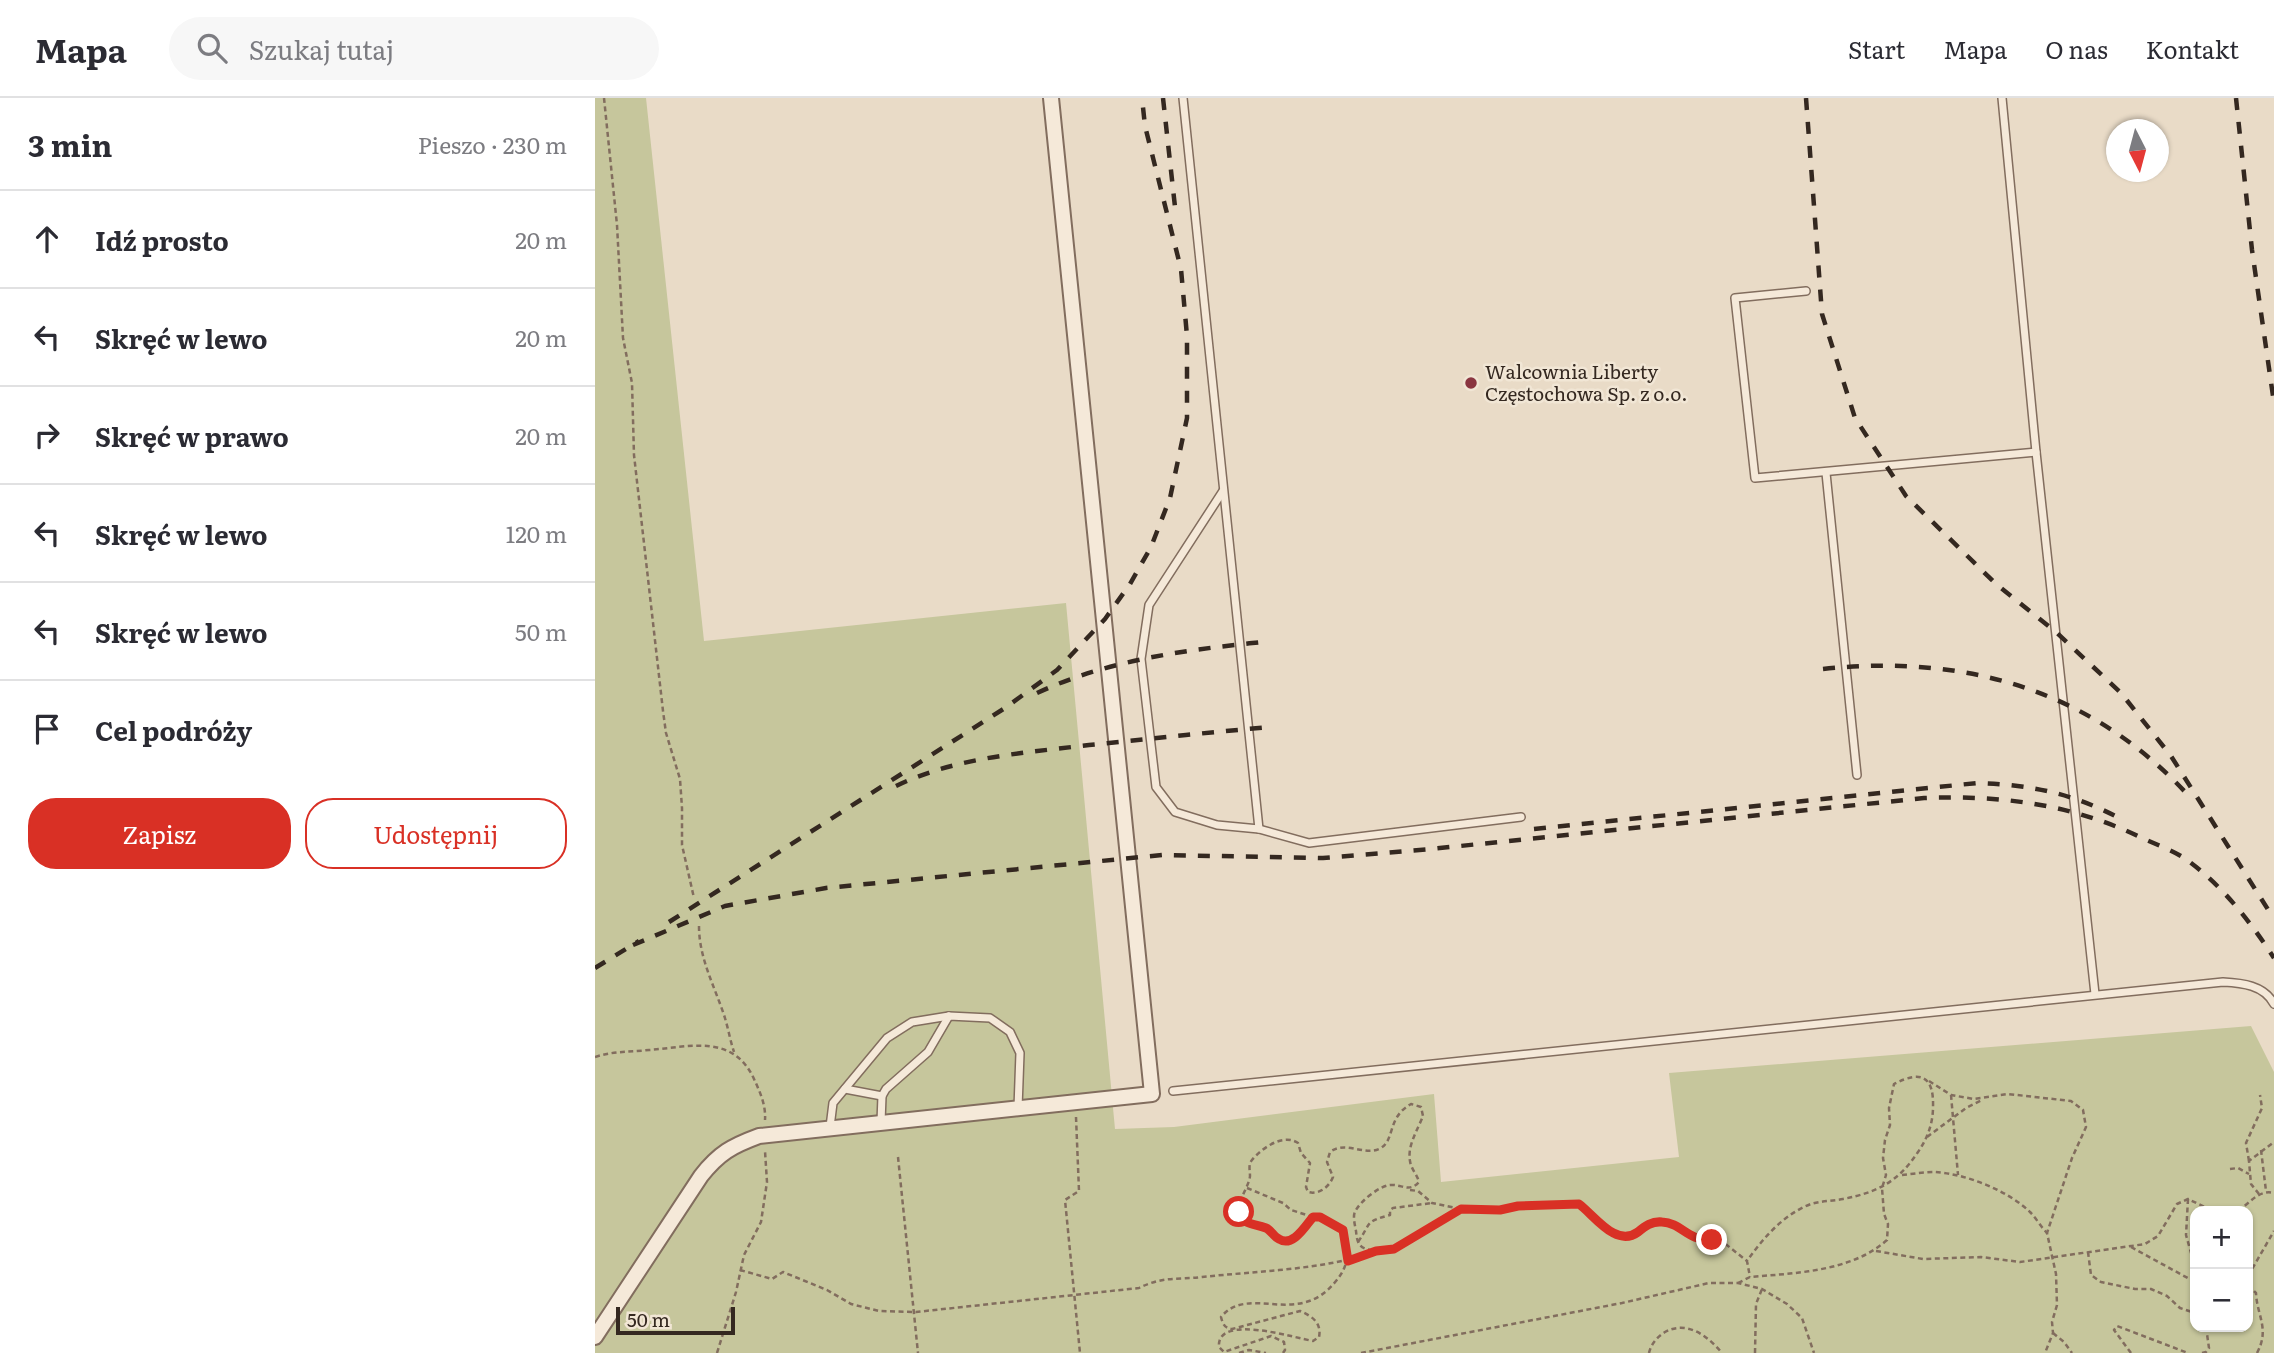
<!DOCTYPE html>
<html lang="pl">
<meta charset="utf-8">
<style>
body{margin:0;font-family:Literata,serif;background:#f7f7f7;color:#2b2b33}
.controls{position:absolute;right:21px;bottom:21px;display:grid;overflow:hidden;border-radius:14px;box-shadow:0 2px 5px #0004}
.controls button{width:63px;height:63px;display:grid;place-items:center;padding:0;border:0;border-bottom:2px solid #e1e1e2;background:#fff;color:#2b2b33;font:35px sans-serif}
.compass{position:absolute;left:1511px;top:21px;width:63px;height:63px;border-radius:50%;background:#fff;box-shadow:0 2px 5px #0004;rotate:174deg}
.scale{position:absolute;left:21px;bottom:18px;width:119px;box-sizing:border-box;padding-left:7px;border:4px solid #342820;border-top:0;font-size:19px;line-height:24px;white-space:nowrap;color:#342820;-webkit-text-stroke:5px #f1e6d5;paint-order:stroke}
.stop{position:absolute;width:21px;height:21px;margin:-16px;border:5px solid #d93025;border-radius:50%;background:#fff}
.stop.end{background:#d93025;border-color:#fff;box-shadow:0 2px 7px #0008}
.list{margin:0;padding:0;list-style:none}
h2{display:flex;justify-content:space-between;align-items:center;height:91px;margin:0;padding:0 28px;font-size:30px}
h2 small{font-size:23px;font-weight:400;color:#7c7c81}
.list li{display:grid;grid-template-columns:46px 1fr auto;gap:21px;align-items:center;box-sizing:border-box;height:98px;padding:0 28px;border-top:2px solid #e1e1e2}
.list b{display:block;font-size:26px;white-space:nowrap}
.list em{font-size:23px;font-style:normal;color:#7c7c81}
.actions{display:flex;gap:14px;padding:21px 28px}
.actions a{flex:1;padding:16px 0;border:2px solid #d93025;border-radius:28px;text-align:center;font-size:24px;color:#d93025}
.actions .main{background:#d93025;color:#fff}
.icon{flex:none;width:38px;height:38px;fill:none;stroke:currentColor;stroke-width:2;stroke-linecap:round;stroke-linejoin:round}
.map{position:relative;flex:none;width:1679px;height:1255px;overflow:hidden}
header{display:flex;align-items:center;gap:42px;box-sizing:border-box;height:98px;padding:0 35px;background:#fff;border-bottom:2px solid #e1e1e2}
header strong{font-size:33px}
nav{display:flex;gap:38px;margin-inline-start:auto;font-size:24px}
.search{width:490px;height:63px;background:#f7f7f7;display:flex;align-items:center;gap:18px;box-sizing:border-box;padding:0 24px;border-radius:38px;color:#7c7c81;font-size:26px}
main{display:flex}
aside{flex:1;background:#fff}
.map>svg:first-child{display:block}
</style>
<header>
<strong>Mapa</strong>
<div class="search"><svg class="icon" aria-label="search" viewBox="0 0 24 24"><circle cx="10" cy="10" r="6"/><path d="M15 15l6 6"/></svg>Szukaj tutaj</div>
<nav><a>Start</a><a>Mapa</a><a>O nas</a><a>Kontakt</a></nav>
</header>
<main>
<aside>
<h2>3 min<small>Pieszo · 230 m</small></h2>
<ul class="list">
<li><svg class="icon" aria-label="ahead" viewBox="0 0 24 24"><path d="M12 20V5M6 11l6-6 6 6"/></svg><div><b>Idź prosto</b></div><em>20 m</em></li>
<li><svg class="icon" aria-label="left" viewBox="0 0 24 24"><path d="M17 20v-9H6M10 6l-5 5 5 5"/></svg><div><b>Skręć w lewo</b></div><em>20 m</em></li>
<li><svg class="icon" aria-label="right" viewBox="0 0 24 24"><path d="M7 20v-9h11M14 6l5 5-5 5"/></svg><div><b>Skręć w prawo</b></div><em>20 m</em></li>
<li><svg class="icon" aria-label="left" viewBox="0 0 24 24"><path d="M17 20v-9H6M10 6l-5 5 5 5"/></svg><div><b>Skręć w lewo</b></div><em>120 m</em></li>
<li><svg class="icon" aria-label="left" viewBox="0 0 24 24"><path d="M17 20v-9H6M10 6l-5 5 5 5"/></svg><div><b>Skręć w lewo</b></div><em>50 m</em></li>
<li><svg class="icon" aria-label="arrive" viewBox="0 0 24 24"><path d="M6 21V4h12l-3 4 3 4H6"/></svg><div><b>Cel podróży</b></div></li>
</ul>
<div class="actions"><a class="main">Zapisz</a><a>Udostępnij</a></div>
</aside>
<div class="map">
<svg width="1679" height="1255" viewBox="0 0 1679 1255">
<rect width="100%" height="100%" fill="#e9dbc7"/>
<path fill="#c6c69c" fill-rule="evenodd" d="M0 0H51L109 543 471 505 520 1031 579 1029 839 996 846 1084 1084 1059 1074 975 1656 928 1679 974V1255H0ZM1600 1113H1653V1229H1600Z"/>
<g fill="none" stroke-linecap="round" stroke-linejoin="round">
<defs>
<g id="lane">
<path d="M588 0 664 731"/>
<path d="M1407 0 1441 354 1500 896"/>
<path d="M1211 193 1140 200 1160 380 1441 354"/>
<path d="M1231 375 1262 677"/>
<path d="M628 393 554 507 546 561 561 689 580 714 622 727 664 731 714 745 926 719"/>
<path d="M250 991 287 998"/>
<path d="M578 993 1628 884C1647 885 1669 887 1679 906"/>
<path d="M286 1024 287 998 291 991 333 954 354 918"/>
<path d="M235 1029 238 1005 292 940 317 924 354 918 395 920 415 934 425 955 423 1010"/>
</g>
<path id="street" d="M0 1239 106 1078C124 1055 137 1048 164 1038L557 996 456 0"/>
</defs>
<use href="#lane" stroke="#826d5e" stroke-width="10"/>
<use href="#street" stroke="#826d5e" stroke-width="18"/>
<g stroke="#826d5e" stroke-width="2.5" stroke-dasharray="5 3.5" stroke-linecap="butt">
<path d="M9 0 22 127 28 240 37 285 39 357 68 613 71 635 85 681 87 710V747L99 800"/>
<path d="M104 828C104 860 119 887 129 917 133 929 135 942 139 954"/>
<path d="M0 959C18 953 35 954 54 952 94 949 138 935 159 981 165 994 171 1007 170 1022"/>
<path d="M1334 983 1356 997 1379 1001 1413 996 1476 1003 1488 1012 1491 1029 1477 1060 1452 1135 1461 1176 1462 1207 1457 1224 1458 1235 1450 1255"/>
<path d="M1356 997 1363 1077"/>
<path d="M481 1019 484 1093 470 1102 485 1255"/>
<path d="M1332 1039 1371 1010 1387 1002"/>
<path d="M1666 1052 1671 1093"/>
<path d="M303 1059 323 1255"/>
<path d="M1654 1063 1651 1045 1667 1010 1665 997"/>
<path d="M1635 1071 1643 1070 1654 1076"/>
<path d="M1307 1077C1318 1076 1329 1074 1340 1074 1371 1076 1412 1092 1435 1114 1441 1120 1446 1129 1452 1135"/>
<path d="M652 1090 688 1105 696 1112 718 1119"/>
<path d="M815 1092 823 1093 837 1105 866 1111"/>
<path d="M1664 1096 1656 1086 1654 1063 1679 1044"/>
<path d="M1593 1101 1591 1137 1600 1169"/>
<path d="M1643 1113C1655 1105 1664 1091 1679 1095"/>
<path d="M763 1144C777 1124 769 1124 795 1117V1112L798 1110 837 1105"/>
<path d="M1536 1149 1600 1184"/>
<path d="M1281 1153 1328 1161 1386 1159 1425 1164 1550 1146 1563 1138 1582 1106 1593 1101 1618 1113"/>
<path d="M1493 1154 1496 1177 1506 1184 1540 1191H1556L1572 1198 1585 1210 1600 1215"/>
<path d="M145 1172 177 1181 188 1174 232 1192 256 1206 284 1213 321 1214 544 1190C568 1178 582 1182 607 1179 662 1173 728 1172 779 1154"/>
<path d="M1653 1178 1679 1133"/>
<path d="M1143 1185 1155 1179C1200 1175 1256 1174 1292 1142L1293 1126 1289 1116 1287 1090 1291 1077 1288 1060 1290 1042 1295 1027 1294 1010 1299 986C1326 972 1339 978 1338 1009 1338 1026 1332 1041 1323 1054 1303 1084 1283 1094 1248 1101 1237 1103 1226 1103 1216 1106 1189 1116 1168 1140 1152 1163L1155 1179"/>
<path d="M1653 1187 1661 1195C1662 1218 1675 1231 1662 1255"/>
<path d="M1458 1235 1469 1244 1477 1255"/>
<path d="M122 1255 141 1194 149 1157 166 1124 172 1084 170 1053"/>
<path d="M644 1255 654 1252 671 1255"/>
<path d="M688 1255 690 1252 689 1244 676 1238 629 1254 624 1249C621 1215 700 1240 718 1243L724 1239C727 1225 717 1218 705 1213L637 1231C630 1230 628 1227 626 1219 654 1185 703 1231 741 1183 755 1166 754 1153 748 1132L725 1119H718C711 1128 700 1148 686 1142 681 1140 678 1135 674 1132 665 1127 651 1129 646 1118 639 1106 654 1090 655 1078 655 1072 653 1067 657 1062 667 1050 688 1035 703 1045L706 1055 715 1065 711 1089 713 1094C724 1097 734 1089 738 1079L732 1064 735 1054C751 1042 768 1058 784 1051 801 1043 791 1020 816 1006L826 1009 828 1018C823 1031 812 1048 815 1063 816 1071 822 1076 824 1084 814 1095 807 1086 795 1087 784 1088 766 1103 761 1112 757 1117 760 1127 761 1133 762 1143 763 1150 775 1152 817 1158 832 1119 866 1111 877 1108 892 1112 904 1112 930 1110 957 1108 984 1106L1020 1136 1032 1139 1040 1137 1057 1124 1070 1123 1105 1142 1128 1144 1152 1163"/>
<path d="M766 1255 1027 1205 1114 1185H1143L1167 1191 1192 1206 1207 1220 1219 1255"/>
<path d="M1054 1255C1056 1246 1062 1239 1070 1234 1092 1222 1113 1238 1127 1255"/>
<path d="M1160 1255 1161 1206 1167 1191"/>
<path d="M1536 1255 1519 1232 1522 1228 1593 1255"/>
<path d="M1607 1255 1611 1254 1614 1250 1611 1229"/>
</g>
<use href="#lane" stroke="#f5e9d9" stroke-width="7"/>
<use href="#street" stroke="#f5e9d9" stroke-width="14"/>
<g stroke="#342820" stroke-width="4.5" stroke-dasharray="12 12" stroke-linecap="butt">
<path d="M568 0 581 118"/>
<path d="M1211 0 1227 216 1260 320 1311 398 1401 486 1462 535 1526 595 1576 658 1679 821"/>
<path d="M1641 0 1657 152 1679 305"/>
<path d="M1228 571C1369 556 1495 591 1593 697"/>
<path d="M442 595C513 562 590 552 667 544"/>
<path d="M301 688C361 659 429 655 494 647 555 641 615 634 676 629"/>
<path d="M939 731 1382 685C1437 687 1477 695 1526 721"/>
<path d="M74 824 410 610 462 572 510 521 535 486 556 449 575 400 592 320V238L586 171 550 28 547 0"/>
<path d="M38 847 130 808 231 790 567 757 728 760 836 751 1329 700C1406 697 1477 706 1547 740 1560 746 1574 751 1586 758 1624 783 1655 823 1679 860"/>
<path d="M0 870 44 843"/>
</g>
</g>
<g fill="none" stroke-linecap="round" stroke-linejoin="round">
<path stroke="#d93025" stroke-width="9" d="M644 1114C649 1128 659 1125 671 1130 676 1132 679 1139 684 1141 698 1150 711 1127 718 1119H725L748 1132 753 1163 781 1153 799 1151 866 1111 905 1112 923 1108 984 1106C1000 1118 1021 1150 1043 1134 1050 1128 1057 1123 1067 1124 1087 1125 1092 1143 1117 1142"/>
</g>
<circle fill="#8a3540" stroke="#f1e6d5" stroke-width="2.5" cx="876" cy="285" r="7"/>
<g text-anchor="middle" stroke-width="5" stroke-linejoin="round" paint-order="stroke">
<g font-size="19" fill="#342820" stroke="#f1e6d5" text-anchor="start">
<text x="890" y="281">Walcownia Liberty<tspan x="890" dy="22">Częstochowa Sp. z o.o.</tspan></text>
</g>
</g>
</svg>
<div class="controls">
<button>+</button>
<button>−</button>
</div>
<svg class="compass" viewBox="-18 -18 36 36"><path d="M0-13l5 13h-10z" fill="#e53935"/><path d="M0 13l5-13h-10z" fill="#7c7c81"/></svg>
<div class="scale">50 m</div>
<div class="stop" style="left:644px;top:1114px"></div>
<div class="stop end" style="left:1117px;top:1142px"></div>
</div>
</main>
